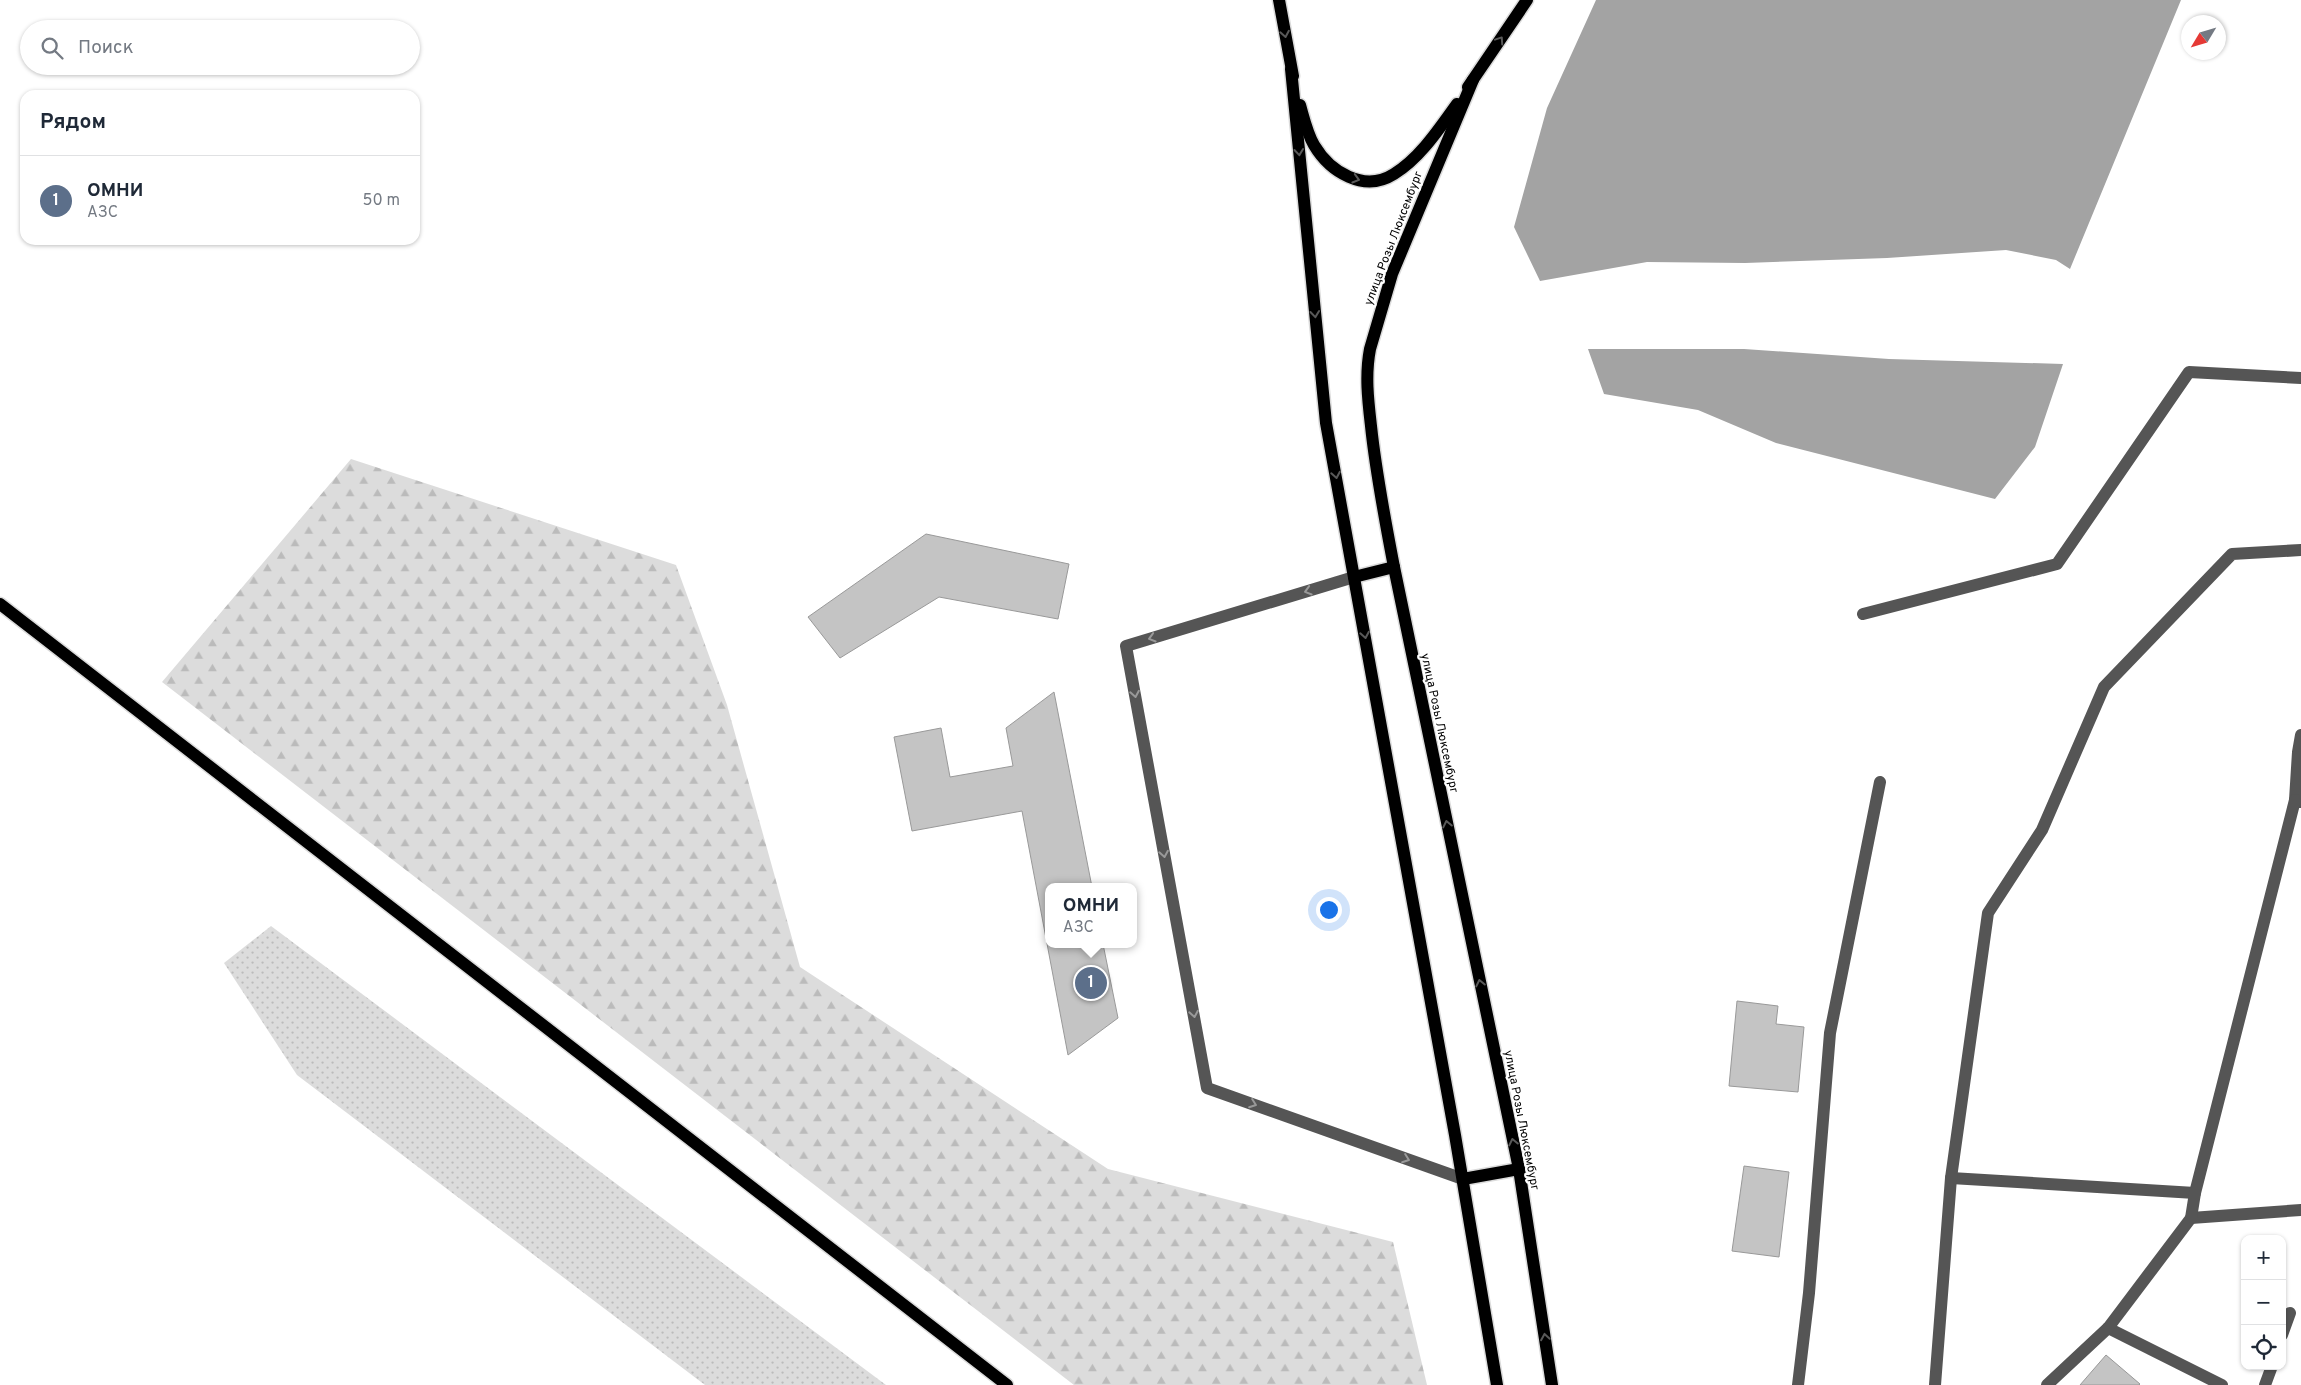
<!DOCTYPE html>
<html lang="ru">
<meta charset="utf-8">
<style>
body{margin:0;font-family:Overpass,sans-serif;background:#f2f2f3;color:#1f2937}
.controls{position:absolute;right:15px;bottom:15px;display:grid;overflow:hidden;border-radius:10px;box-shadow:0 1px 4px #0004}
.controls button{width:45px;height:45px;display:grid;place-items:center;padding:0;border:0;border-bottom:1px solid #e0e1e3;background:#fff;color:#1f2937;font:25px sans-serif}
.compass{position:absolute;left:2181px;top:15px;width:45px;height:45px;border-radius:50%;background:#fff;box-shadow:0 1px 4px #0004;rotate:232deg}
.you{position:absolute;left:1328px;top:909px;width:18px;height:18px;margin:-12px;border:4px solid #fff;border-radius:50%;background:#1a73e8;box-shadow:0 0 0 8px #1a73e833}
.badge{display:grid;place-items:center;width:32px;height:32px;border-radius:50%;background:#b45309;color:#fff;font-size:16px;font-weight:700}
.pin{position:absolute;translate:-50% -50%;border:2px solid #fff;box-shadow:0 1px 5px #0006}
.popup{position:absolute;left:1045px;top:883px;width:92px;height:65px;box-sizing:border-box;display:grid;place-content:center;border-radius:10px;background:#fff;filter:drop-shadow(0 1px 4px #0005);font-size:16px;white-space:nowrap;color:#747a83}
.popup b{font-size:19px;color:#1f2937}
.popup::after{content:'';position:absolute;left:50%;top:100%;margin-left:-10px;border:10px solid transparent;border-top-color:#fff}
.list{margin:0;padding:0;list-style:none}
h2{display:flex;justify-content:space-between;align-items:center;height:65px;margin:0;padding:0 20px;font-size:21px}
h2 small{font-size:16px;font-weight:400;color:#747a83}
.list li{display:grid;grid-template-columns:32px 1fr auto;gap:15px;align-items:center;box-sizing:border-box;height:90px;padding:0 20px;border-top:1px solid #e0e1e3}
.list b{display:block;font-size:19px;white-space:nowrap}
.list p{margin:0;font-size:16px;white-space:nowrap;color:#747a83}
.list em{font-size:16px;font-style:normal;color:#747a83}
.icon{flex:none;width:28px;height:28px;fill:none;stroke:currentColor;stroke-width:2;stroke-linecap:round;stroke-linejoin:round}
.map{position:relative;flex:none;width:2301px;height:1385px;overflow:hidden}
.search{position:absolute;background:#fff;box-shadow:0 1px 4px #0004;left:20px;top:20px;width:400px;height:55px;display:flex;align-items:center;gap:12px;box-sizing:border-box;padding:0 18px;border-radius:28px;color:#747a83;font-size:19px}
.panel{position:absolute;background:#fff;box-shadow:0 1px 4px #0004;left:20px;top:90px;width:400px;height:155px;border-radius:15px}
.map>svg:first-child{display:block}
</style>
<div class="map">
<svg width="2301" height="1385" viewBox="0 0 2301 1385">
<defs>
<pattern id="forest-firs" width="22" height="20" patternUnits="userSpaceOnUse" patternTransform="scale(1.25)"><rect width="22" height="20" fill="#dcdcdc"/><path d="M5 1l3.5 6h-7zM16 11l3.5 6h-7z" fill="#bbb"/></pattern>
<pattern id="park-dots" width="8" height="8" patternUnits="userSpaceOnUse" patternTransform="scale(1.25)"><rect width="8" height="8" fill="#dcdcdc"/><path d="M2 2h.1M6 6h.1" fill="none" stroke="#bbb" stroke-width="1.8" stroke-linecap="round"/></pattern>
</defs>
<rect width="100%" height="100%" fill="#fff"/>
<path fill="url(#forest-firs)" d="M351 459 676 565 727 705 800 967 1108 1169 1393 1242 1427 1385H1074L162 682Z"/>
<path fill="url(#park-dots)" d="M271 926 886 1385H705L297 1075 224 963Z"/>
<g fill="#a3a3a3">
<path d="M1596 0H2181L2070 269 2056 260 2006 250 1887 258 1745 263 1647 262 1540 281 1514 227 1547 108Z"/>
<path d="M1588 349H1744L1889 359 2063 364 2035 447 1995 499 1776 443 1698 410 1604 394Z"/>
</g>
<g fill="#c4c4c4" stroke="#999">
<path d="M926 534 1069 564 1058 619 939 597 840 658 808 617Z"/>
<path d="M1054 692 1092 887H1048V944H1103L1118 1018 1068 1055 1022 811 912 831 894 737 941 728 950 777 1013 766 1006 728Z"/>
<path d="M1737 1001 1778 1006 1776 1024 1804 1027 1798 1092 1729 1086Z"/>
<path d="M1744 1166 1789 1172 1779 1257 1732 1251Z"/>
<path d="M2106 1355 2140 1384 2139 1385H2080Z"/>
</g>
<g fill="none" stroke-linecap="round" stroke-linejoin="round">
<defs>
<g id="major">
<path d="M1279 0 1293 76"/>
<path d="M1291 69 1326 423 1455 1135 1497 1385"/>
<path d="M1473 80 1392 274 1370 349C1365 375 1368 400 1371 426 1376 474 1385 520 1394 567L1519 1169 1552 1385"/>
<path d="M1468 87 1527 0"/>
<path d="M1300 105C1304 119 1307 133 1314 145 1330 172 1364 193 1394 174 1420 158 1439 129 1457 104"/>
<path d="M1354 577 1394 567"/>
<path d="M0 604 1007 1385"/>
<path d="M1463 1179 1519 1169"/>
</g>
</defs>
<use href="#major" stroke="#dbdbdb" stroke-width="15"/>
<g stroke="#555" stroke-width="12">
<path d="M1354 577 1126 646 1207 1088 1463 1179"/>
<path d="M1863 614 2057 564 2189 372 2301 378"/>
<path d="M2295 800 2298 752 2301 735"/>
<path d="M1951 1178 2195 1193"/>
<path d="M2191 1218 2301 1210"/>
<path d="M2108 1328 2222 1385"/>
<path d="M2282 1335 2290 1313"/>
<path d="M1798 1385 1809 1293 1830 1033 1880 782"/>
<path d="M1935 1385 1951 1178 1988 913 2042 830 2104 687 2232 554 2301 550"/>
<path d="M2047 1385 2108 1328 2191 1218 2195 1193 2295 800 2301 802"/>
<path d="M2265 1385 2272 1366"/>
</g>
<use href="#major" stroke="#000" stroke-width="12"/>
</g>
<defs><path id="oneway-chevron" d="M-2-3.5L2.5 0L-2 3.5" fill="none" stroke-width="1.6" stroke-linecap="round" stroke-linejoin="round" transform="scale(1.25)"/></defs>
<g stroke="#595959">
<use href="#oneway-chevron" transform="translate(1285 34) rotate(80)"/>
<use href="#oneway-chevron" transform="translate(1500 40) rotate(-56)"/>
<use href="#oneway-chevron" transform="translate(1299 152) rotate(84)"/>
<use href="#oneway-chevron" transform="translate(1356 179) rotate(16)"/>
<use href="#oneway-chevron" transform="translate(1315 314) rotate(84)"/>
<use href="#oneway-chevron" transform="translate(1336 475) rotate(80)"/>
<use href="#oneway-chevron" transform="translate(1365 635) rotate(80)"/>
<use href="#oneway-chevron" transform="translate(1447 824) rotate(-102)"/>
<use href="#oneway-chevron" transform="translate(1480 983) rotate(-102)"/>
<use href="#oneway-chevron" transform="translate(1513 1142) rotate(-102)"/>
<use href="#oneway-chevron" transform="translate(1545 1337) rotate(-99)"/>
</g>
<g stroke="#999">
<use href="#oneway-chevron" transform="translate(1308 591) rotate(163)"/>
<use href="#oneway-chevron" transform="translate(1152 638) rotate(163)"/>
<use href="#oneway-chevron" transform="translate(1135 694) rotate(80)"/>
<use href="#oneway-chevron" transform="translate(1164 854) rotate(80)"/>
<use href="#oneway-chevron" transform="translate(1194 1014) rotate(80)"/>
<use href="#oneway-chevron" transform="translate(1253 1104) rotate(20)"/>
<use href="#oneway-chevron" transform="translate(1406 1159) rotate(20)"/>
</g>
<g text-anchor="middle" stroke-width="4.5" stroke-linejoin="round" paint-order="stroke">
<g font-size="12" fill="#000" stroke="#fff">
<text transform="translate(1393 238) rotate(-69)" y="4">улица Розы Люксембург</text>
<text transform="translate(1440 723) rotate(78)" y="4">улица Розы Люксембург</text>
<text transform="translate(1522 1120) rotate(79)" y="4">улица Розы Люксембург</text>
</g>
</g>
</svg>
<div class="controls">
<button>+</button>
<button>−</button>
<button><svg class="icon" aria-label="locate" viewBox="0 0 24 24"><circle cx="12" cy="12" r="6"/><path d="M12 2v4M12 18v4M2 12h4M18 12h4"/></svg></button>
</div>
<svg class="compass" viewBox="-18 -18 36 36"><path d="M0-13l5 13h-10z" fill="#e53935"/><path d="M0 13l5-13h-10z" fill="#747a83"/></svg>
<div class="you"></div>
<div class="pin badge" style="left:1091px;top:983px;background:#5c6f8a">1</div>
<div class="popup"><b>ОМНИ</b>АЗС</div>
<div class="search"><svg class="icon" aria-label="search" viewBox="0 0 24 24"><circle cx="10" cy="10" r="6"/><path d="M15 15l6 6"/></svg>Поиск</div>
<section class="panel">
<h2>Рядом<small></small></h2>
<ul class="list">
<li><span class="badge" style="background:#5c6f8a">1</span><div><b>ОМНИ</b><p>АЗС</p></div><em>50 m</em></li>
</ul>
</section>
</div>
